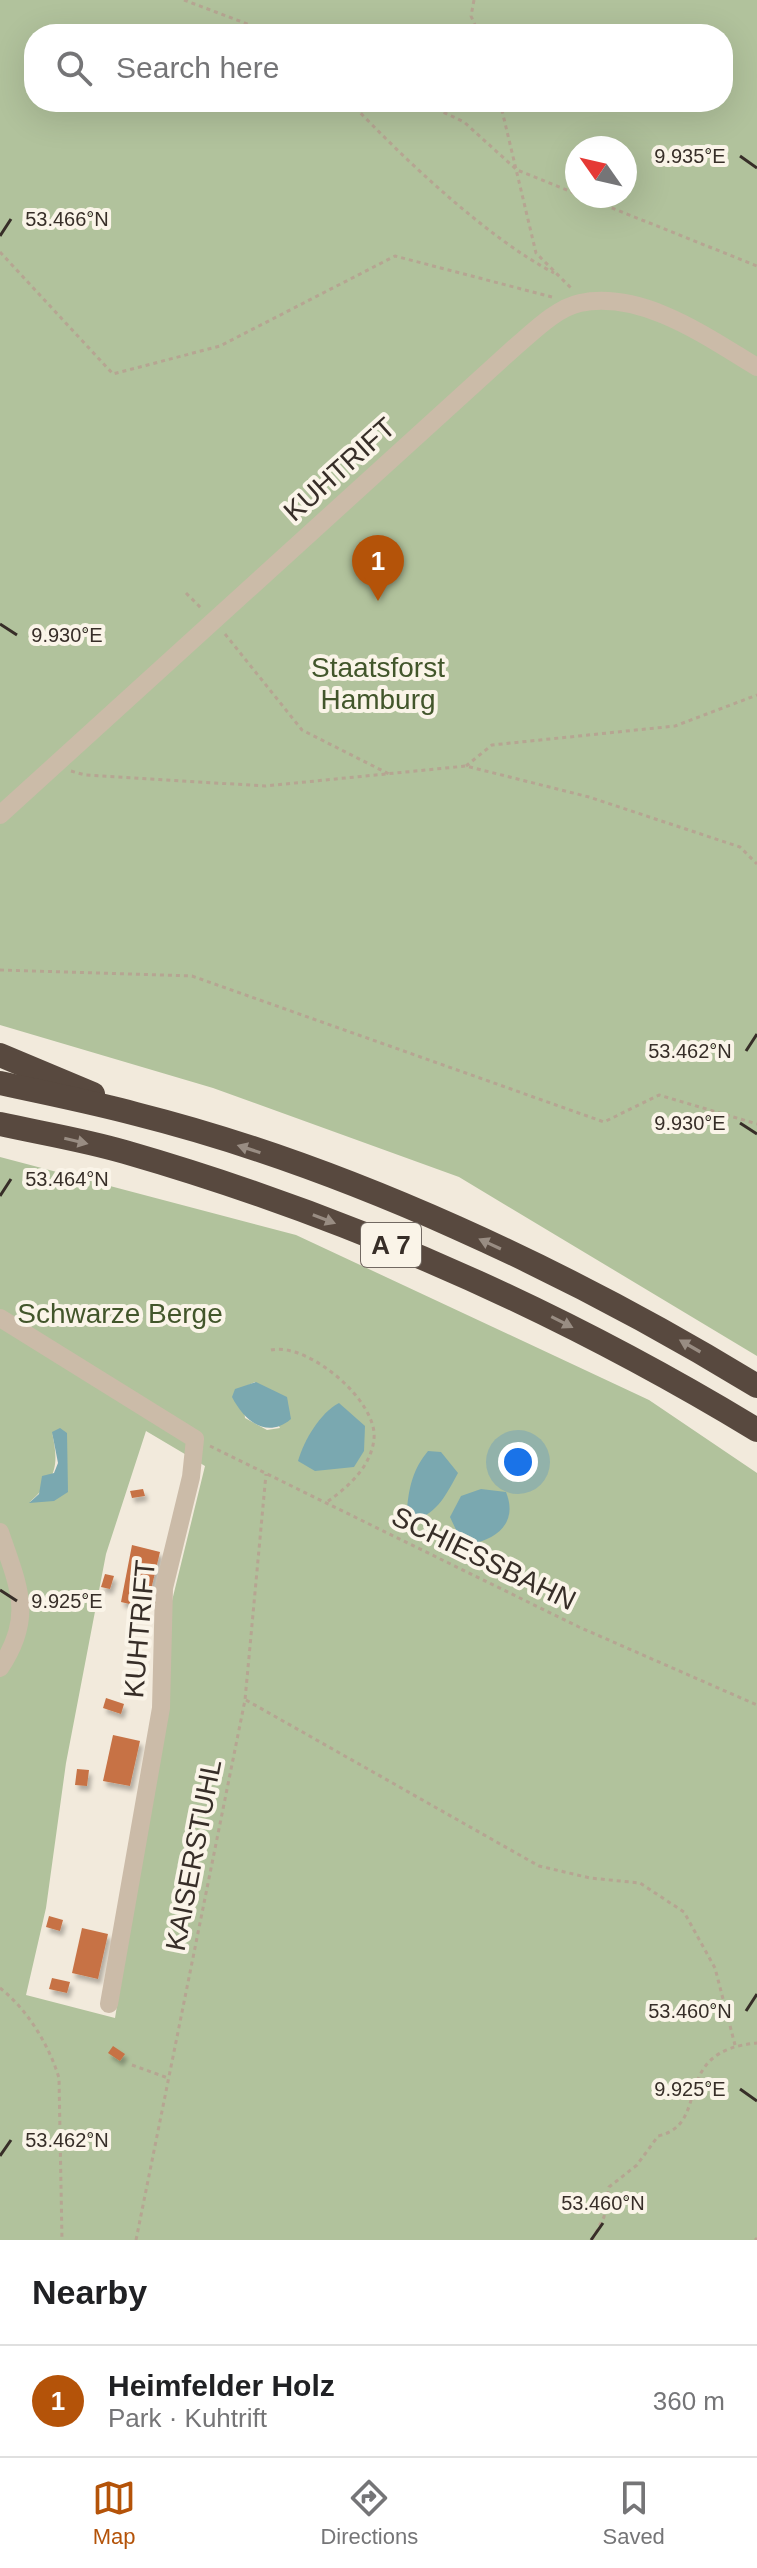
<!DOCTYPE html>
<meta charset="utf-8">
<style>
body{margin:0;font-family:Helvetica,sans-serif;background:#f2f2f2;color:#202124}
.compass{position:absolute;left:565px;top:136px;width:72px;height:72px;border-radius:50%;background:#fff;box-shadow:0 8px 32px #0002;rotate:304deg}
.you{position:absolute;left:518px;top:1462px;width:28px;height:28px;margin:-20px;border:6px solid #fff;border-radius:50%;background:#1a73e8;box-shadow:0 0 0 12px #1a73e833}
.badge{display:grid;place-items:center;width:52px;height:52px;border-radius:50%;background:#b45309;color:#fff;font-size:26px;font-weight:700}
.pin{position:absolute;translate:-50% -66px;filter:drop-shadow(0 2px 4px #0008)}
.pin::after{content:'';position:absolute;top:42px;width:28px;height:24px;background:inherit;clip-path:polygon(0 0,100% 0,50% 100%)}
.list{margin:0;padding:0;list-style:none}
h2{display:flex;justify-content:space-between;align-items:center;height:104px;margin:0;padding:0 32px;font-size:34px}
h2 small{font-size:26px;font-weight:400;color:#757577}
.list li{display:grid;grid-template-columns:52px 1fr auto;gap:24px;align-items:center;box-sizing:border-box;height:112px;padding:0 32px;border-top:2px solid #e0e0e0}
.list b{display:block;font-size:30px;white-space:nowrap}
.list p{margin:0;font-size:26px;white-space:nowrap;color:#757577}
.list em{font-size:26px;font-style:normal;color:#757577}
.icon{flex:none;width:44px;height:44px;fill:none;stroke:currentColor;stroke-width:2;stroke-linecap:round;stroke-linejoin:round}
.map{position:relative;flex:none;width:757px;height:2240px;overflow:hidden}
.search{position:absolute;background:#fff;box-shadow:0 8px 32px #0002;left:24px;right:24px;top:24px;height:88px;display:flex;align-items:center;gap:20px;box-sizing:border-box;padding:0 28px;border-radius:32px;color:#757577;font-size:30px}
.sheet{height:216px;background:#fff}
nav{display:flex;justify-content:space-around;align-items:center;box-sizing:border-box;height:112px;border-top:2px solid #e0e0e0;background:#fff;font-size:22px;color:#757577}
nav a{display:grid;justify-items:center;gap:4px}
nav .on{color:#b45309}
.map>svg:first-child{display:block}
</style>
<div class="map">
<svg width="757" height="2240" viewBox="0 0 757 2240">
<defs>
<filter id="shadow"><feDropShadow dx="3" dy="5" stdDeviation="2" flood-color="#0004"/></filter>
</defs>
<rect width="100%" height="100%" fill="#f2eadc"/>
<g fill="#b1c29c" fill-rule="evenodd">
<path d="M0 0H757V1356L459 1177 213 1088 0 1025ZM34 34H723V102H34ZM577 148H625V196H577Z"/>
<path d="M0 1157 296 1235 649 1400 757 1473V2240H0ZM255 1382 280 1428 267 1430 245 1418 242 1388ZM146 1431 205 1466 170 1609 168 1696 115 2018 26 1995 46 1908 66 1763 106 1554ZM52 1432 68 1491 30 1502C57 1477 59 1466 52 1432Z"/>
</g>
<g fill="#7aa8b0">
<path d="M256 1382 287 1397 291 1419C267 1439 245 1422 232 1397L235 1389Z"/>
<path d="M339 1403 365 1426 364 1451 354 1467 315 1471 298 1461C304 1440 320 1413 339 1403Z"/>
<path d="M60 1428 67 1433 68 1492 54 1501 29 1503 39 1494 42 1476 54 1473 58 1463 52 1432Z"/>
<path d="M428 1451 441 1452 458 1473C447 1493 438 1513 415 1520L407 1510C409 1487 413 1469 428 1451Z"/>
<path d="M481 1489 506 1492C518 1522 498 1539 470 1544L457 1532 450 1517 461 1496Z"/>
</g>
<g fill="#c77245" filter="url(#shadow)">
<path d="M143 1489 145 1496 132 1498 130 1491Z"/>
<path d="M132 1545 160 1552 149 1598 141 1596 138 1606 121 1602Z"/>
<path d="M105 1574 114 1576 110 1589 101 1587Z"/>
<path d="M106 1698 124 1704 121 1714 103 1708Z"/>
<path d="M113 1735 140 1741 130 1786 103 1781Z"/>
<path d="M77 1769 89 1770 87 1786 75 1785Z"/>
<path d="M49 1916 63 1920 60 1931 46 1927Z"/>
<path d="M82 1928 108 1934 98 1979 72 1973Z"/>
<path d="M52 1978 70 1982 67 1993 49 1989Z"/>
<path d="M113 2046 125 2054 120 2061 108 2053Z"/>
</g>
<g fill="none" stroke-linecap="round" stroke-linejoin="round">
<g stroke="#b6a592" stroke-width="3" stroke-dasharray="4 4" stroke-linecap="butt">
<path d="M184 0 274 34"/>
<path d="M474 0 471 16 479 34"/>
<path d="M350 102C404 159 486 237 554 273"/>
<path d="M422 102 464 122 517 170 577 194"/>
<path d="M500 102 536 253 572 289"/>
<path d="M582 196 757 266"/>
<path d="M0 252 113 374 220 346 395 256 552 297"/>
<path d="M186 593 201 608"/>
<path d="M225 634 302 730 389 774"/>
<path d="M466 766 492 745 675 726 757 695"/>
<path d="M71 771 85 775 265 786 466 766 589 797 740 847 757 864"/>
<path d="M0 970 192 976 604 1122 659 1095 757 1124"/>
<path d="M271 1350C308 1342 378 1401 374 1439 371 1467 348 1487 327 1502"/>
<path d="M210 1446 579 1627 757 1705"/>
<path d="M246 1700 539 1866 590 1878 640 1883 684 1912 715 1968 735 2045"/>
<path d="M0 1988C27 2009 49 2045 59 2078L62 2240"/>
<path d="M132 2065 168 2078"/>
<path d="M136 2240 245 1700 266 1474"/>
<path d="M592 2240 604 2217 609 2187 637 2165 658 2136C713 2124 668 2051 757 2043"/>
<path d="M755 2240 757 2238"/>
</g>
<g stroke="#cbbba8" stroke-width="18">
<path d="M0 815 514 348C532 333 556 308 580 303 642 290 707 337 757 367"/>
<path d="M0 1318 195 1439 191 1477 164 1588 161 1708 109 2004"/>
<path d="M0 1532C18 1586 35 1616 0 1668"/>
</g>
<g stroke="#58493f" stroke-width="24">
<path d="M0 1055 93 1094"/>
<path d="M0 1083C45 1093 91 1102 136 1114 347 1167 572 1273 757 1386"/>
<path d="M0 1124C41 1133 84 1140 125 1152 347 1216 559 1310 757 1430"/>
</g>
</g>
<defs><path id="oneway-solid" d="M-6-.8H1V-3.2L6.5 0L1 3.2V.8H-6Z" transform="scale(2)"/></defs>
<g fill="#998d83">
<use href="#oneway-solid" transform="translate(76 1141) rotate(13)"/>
<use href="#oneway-solid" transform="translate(249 1149) rotate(-162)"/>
<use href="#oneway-solid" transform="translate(324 1219) rotate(21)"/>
<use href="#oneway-solid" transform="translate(490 1244) rotate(-155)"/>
<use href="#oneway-solid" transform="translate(562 1322) rotate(27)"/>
<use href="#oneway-solid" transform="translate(690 1346) rotate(-150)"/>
</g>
<path fill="none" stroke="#372e28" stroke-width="3" d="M740 156 757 168M0 236 11 219M0 624 17 635M746 1051 757 1034M740 1123 757 1134M0 1196 11 1179M0 1590 17 1601M746 2011 757 1994M740 2089 757 2101M0 2156 11 2140M591 2240 603 2223"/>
<g text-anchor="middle" stroke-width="8" stroke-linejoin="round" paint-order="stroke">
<rect fill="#faf4e8" stroke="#726962" stroke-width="2" x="361" y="1223" width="60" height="44" rx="6"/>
<g font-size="26" font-weight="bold" fill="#372e28">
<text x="391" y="1254">A 7</text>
</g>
<g font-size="28" fill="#372e28" stroke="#faf4e8">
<text transform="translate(339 469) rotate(-42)" y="10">KUHTRIFT</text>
<text transform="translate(484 1558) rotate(26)" y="10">SCHIESSBAHN</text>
<text transform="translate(139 1629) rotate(-85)" y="10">KUHTRIFT</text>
<text transform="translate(193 1855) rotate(-79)" y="10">KAISERSTUHL</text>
</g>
<g font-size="28" fill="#42562b" stroke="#faf4e8">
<text x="378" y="677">Staatsforst<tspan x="378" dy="32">Hamburg</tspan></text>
<text x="120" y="1323">Schwarze Berge</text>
</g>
</g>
<g font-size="20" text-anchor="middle" fill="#372e28" stroke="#faf4e8" stroke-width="8" stroke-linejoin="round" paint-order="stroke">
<text x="690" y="163">9.935°E</text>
<text x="67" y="226">53.466°N</text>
<text x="67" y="642">9.930°E</text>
<text x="690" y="1058">53.462°N</text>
<text x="690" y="1130">9.930°E</text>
<text x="67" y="1186">53.464°N</text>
<text x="67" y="1608">9.925°E</text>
<text x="690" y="2018">53.460°N</text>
<text x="690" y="2096">9.925°E</text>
<text x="67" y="2147">53.462°N</text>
<text x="603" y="2210">53.460°N</text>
</g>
</svg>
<svg class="compass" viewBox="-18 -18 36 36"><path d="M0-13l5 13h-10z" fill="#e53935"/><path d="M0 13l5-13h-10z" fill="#757577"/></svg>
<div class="you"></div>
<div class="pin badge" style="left:378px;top:601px">1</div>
<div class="search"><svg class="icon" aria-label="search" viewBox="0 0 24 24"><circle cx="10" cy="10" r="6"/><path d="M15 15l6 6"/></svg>Search here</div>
</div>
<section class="sheet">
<h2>Nearby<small></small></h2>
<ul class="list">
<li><span class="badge">1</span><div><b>Heimfelder Holz</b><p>Park · Kuhtrift</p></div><em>360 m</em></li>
</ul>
</section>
<nav>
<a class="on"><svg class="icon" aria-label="map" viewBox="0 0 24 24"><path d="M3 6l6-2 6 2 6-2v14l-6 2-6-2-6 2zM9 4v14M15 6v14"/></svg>Map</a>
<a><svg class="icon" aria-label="directions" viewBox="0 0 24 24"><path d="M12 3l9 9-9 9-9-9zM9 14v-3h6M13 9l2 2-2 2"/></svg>Directions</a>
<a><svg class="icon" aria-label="saved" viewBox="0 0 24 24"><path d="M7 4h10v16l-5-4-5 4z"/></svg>Saved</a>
</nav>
